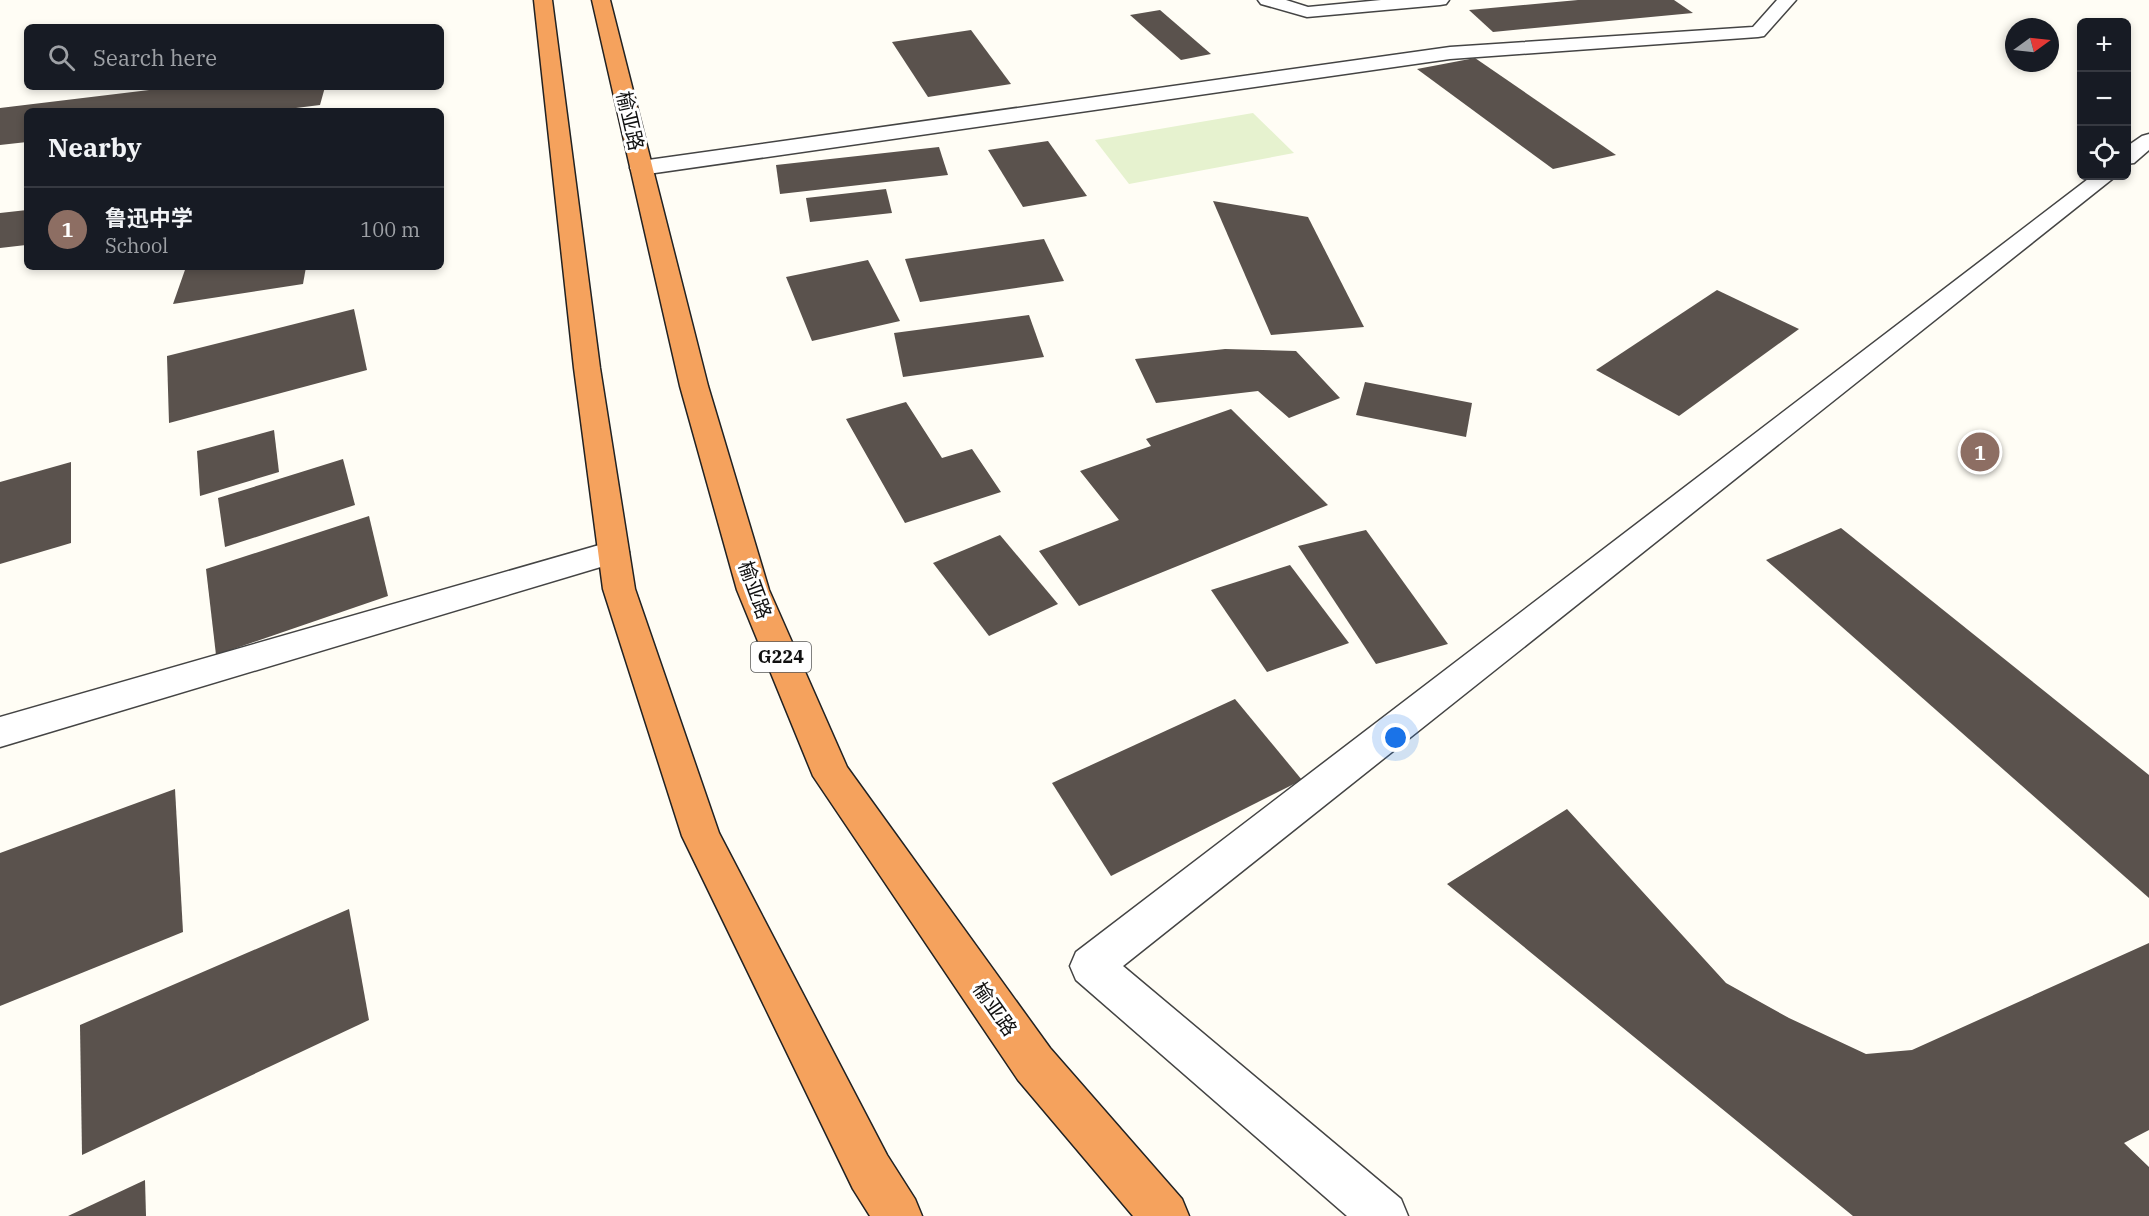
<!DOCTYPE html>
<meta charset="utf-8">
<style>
body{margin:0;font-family:"IBM Plex Serif","Noto Sans SC",serif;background:#242831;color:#f1f3f6}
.controls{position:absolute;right:18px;top:18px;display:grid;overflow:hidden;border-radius:9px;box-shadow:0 3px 9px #0003}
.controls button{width:54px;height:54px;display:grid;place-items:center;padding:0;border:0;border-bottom:2px solid #363941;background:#171b24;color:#f1f3f6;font:30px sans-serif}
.compass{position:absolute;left:2005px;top:18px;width:54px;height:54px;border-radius:50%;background:#171b24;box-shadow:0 3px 9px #0003;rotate:75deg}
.you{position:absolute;left:1396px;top:738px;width:21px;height:21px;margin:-15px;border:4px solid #fff;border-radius:50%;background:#1a73e8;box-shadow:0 0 0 9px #1a73e833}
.badge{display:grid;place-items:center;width:39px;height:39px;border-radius:50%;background:#0b8043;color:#fff;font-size:20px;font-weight:700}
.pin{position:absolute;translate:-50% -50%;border:3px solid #fff;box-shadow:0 2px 6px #0006}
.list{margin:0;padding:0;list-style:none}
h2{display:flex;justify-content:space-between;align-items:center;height:78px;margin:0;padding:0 24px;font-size:26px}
h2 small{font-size:20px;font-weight:400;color:#9ea1a6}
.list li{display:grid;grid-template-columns:39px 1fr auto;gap:18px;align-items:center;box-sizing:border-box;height:84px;padding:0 24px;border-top:2px solid #363941}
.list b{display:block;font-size:22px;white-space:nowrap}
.list p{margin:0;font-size:20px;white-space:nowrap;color:#9ea1a6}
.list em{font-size:20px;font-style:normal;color:#9ea1a6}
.icon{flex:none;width:33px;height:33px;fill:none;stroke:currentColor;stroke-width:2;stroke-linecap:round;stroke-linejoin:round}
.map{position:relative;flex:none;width:2149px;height:1216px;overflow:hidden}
.search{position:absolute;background:#171b24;box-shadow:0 3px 9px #0003;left:24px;top:24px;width:420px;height:66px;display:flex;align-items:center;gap:15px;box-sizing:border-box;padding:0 21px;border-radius:9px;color:#9ea1a6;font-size:22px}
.panel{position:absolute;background:#171b24;box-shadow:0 3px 9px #0003;left:24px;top:108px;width:420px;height:162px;border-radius:9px}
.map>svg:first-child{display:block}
</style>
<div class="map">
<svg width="2149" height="1216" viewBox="0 0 2149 1216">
<rect width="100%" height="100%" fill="#fffdf5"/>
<path fill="#e6f2cf" d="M1253 113 1294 153 1129 184 1095 140Z"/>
<g fill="#5a524d">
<path d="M1578 0H1674L1693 13 1493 32 1469 10Z"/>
<path d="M1160 10 1211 54 1181 60 1130 15Z"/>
<path d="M971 30 1011 84 928 97 892 42Z"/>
<path d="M1475 58 1616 155 1553 169 1417 69Z"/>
<path d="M174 87H325L320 105 272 111H27V142L0 145V108Z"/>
<path d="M1048 141 1087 196 1023 207 988 150Z"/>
<path d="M939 147 948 175 780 194 776 165Z"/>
<path d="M886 189 892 213 810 222 806 198Z"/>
<path d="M1213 201 1308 217 1364 327 1271 335Z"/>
<path d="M27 210 26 245 0 248V213Z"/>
<path d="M1044 239 1064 281 920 302 905 259Z"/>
<path d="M868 260 900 321 812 341 786 277Z"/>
<path d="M186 267H306L303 284 173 304Z"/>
<path d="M1717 290 1799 329 1679 416 1596 370Z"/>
<path d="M354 309 367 370 169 423 167 356Z"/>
<path d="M1029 315 1044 357 903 377 894 333Z"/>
<path d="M1225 349 1296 351 1340 398 1289 418 1258 391 1156 403 1135 359Z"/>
<path d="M1365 382 1472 403 1466 437 1356 415Z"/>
<path d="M906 402 942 458 972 449 1001 492 905 523 846 419Z"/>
<path d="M1231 409 1328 505 1079 606 1039 551 1119 520 1080 471 1151 446 1146 439Z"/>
<path d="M274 430 279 472 200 496 197 451Z"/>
<path d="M343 459 355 505 225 547 218 498Z"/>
<path d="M71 462V543L0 564V482Z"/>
<path d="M369 516 388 596 216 655 206 569Z"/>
<path d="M1841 528 2149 775V898L1766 560Z"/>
<path d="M1366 530 1448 644 1376 664 1298 546Z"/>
<path d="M1000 535 1058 604 989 636 933 563Z"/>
<path d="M1290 565 1349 643 1267 672 1211 590Z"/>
<path d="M1235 699 1302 780 1111 876 1052 783Z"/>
<path d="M175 789 183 932 0 1006V853Z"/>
<path d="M1567 809 1726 983 1789 1018 1866 1054 1912 1050 2149 943V1130L2124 1143 2149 1167V1216H1853L1447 884Z"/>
<path d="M349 909 369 1020 82 1155 80 1025Z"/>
<path d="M145 1180 146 1216H68Z"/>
</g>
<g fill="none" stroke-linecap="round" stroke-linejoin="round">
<defs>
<g id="minor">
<path d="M1258 0H1286L1308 7 1381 0H1449L1446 4 1440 5 1307 17 1261 4Z"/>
<path d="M1777 0H1796L1764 36 1758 37 1450 59 641 175 633 173 630 168 633 163 641 161 1450 47 1753 27Z"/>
<path d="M2149 134V150L2134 163 2126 164V147L2142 136Z"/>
<path d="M2092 176H2116L1123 966 1401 1199 1408 1216H1347L1076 980 1070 966 1076 952Z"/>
<path d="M613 541 624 544 629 552 624 560 0 747V717Z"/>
</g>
<g id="highway">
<path d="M534 0H552L600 368 635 589 719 833 887 1155 915 1199 922 1216H870L853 1189 682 836 603 589 574 368Z"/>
<path d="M592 0H610L708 386 769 590 847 767 1050 1048 1182 1199 1189 1216H1133L1018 1080 813 776 737 590 680 386Z"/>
</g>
</defs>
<use href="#minor" stroke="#444" stroke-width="3"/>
<use href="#highway" stroke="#222" stroke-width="3"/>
<use href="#minor" fill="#fff" fill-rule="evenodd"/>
<use href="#highway" fill="#f5a25d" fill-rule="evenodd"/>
</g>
<g text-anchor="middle" stroke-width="6" stroke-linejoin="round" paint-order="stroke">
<rect fill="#fff" stroke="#585858" stroke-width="1.5" x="751" y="642" width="60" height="30" rx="4.5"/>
<g font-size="18" font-weight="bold" fill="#111">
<text x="781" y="663">G224</text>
</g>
<g font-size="20" fill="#111" stroke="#fff">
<text transform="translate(630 121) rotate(77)" y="7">榆亚路</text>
<text transform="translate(755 590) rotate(70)" y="7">榆亚路</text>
<text transform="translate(995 1009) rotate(55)" y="7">榆亚路</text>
</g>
</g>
</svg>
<div class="controls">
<button>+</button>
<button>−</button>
<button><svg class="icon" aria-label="locate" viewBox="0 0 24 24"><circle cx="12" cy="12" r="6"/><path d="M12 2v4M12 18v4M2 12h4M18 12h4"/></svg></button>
</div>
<svg class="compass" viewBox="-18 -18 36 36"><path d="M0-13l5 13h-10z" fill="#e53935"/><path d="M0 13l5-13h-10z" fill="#9ea1a6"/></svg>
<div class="you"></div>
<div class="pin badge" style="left:1980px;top:452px;background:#8d6e63">1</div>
<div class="search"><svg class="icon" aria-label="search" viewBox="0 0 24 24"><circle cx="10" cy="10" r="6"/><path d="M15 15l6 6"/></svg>Search here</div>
<section class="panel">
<h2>Nearby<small></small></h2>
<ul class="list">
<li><span class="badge" style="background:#8d6e63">1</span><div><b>鲁迅中学</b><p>School</p></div><em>100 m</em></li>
</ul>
</section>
</div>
